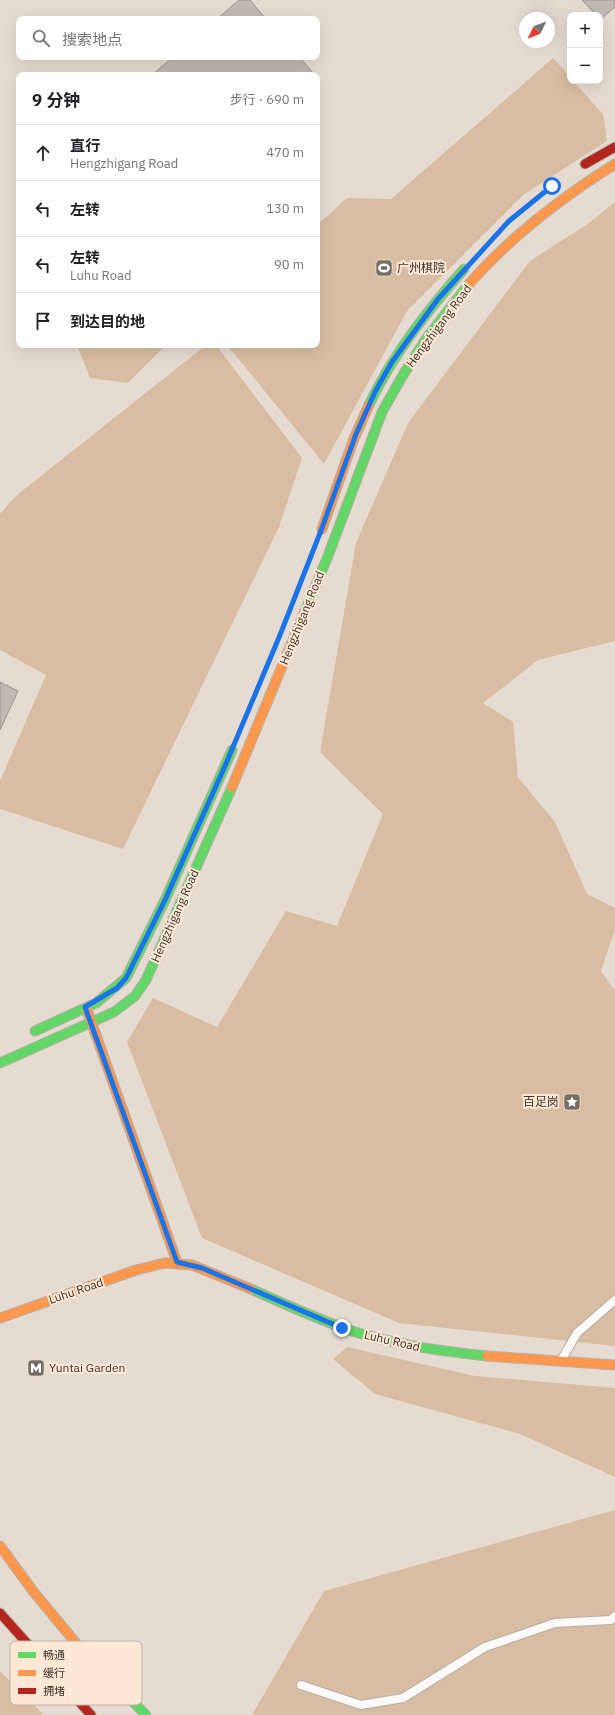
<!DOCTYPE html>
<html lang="zh">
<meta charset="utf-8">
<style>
body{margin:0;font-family:"IBM Plex Sans","Noto Sans SC",sans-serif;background:#f6f6f6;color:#202124}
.controls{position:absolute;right:12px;top:12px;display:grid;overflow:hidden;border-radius:8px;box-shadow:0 4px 16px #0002}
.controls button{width:36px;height:36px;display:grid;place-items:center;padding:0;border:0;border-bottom:1px solid #e0e0e0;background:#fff;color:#202124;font:20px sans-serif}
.compass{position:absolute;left:519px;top:12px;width:36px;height:36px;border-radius:50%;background:#fff;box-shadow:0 4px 16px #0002;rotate:227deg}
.stop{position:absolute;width:12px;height:12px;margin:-9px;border:3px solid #1a73e8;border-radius:50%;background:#fff}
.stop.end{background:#1a73e8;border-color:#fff;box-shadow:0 1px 4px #0008}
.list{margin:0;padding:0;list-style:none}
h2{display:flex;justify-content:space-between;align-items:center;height:52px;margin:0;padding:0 16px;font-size:17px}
h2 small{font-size:13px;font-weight:400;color:#757577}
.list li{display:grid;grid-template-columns:26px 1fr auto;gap:12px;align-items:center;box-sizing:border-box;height:56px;padding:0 16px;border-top:1px solid #e0e0e0}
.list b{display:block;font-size:15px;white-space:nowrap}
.list p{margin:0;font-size:13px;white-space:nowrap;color:#757577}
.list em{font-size:13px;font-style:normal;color:#757577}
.icon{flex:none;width:22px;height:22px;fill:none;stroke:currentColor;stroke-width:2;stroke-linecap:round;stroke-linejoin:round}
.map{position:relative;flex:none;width:615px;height:1715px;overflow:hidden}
.search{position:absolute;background:#fff;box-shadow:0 4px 16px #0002;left:16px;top:16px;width:304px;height:44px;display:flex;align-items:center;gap:10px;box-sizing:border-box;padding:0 14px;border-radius:8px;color:#757577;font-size:15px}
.panel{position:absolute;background:#fff;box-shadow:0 4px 16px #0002;left:16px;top:72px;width:304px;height:276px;border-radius:8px}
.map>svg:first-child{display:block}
</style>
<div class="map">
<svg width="615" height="1715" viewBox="0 0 615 1715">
<rect width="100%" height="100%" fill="#e6dbd1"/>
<g fill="#d9bda3">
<path d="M553 58 570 77V81H573L603 114 607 141 523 195 407 311 324 464 227 345H317V225L347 198 391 199Z"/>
<path d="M615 202V641L538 660 483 703 513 722 518 777 555 822 587 894 615 908V929L601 971 615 991V1346L399 1323 202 1238 127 1042 153 998 217 1027 286 911 337 926 383 814 320 752 356 543 408 423 530 261 589 223Z"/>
<path d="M77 345H166L128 383 90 378Z"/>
<path d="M206 345H216L302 458 279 527 123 849 0 809V781L46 675 0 650V514L17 495Z"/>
<path d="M347 1347 475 1376 615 1388V1477L520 1434 375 1394 333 1359Z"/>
<path d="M615 1510V1715H252L324 1591Z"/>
<path d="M0 1671 44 1715H0Z"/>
</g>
<g fill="#c1b9b1" stroke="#9c948d">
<path d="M239 0H250L266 19H217Z"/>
<path d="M582 0H615V7L600 20V15H596Z"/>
<path d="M173 57H299L315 75H152Z"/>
<path d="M0 682 18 691 0 730Z"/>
</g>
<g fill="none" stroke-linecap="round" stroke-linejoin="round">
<defs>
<g id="lane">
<path d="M562 1359 577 1333 615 1300"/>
<path d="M301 1685 361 1705 403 1698 485 1647 555 1623 611 1620 615 1616"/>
</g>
<g id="fast">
<path d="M369 405C393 354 427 311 464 269"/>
<path d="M305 611 328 556 382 412 403 375 426 339 469 284"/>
<path d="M35 1031 96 1003 126 978 165 900 232 750"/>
<path d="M0 1063 114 1012 135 996 146 980 232 787"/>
<path d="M251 1289C284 1304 317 1319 352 1331 396 1345 441 1351 487 1356"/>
<path d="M75 1642 146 1715"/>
</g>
<g id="slow">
<path d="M469 284C511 236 561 198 615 164"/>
<path d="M322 529 353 441 369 405"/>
<path d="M232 787 305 611"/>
<path d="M87 1010 177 1262"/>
<path d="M0 1318 136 1270 165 1263 192 1265 251 1289"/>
<path d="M487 1356 615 1365"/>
<path d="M0 1546 33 1591 75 1642"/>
</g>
<g id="jam">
<path d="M585 164 615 147"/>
<path d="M0 1613 91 1715"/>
</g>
</defs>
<use href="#lane" stroke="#b6aea6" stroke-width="10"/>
<use href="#fast" stroke="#b6aea6" stroke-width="11"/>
<use href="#slow" stroke="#b6aea6" stroke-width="11"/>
<use href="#jam" stroke="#b6aea6" stroke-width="11"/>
<use href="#lane" stroke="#fbfaf8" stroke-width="8"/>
<use href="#fast" stroke="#63d668" stroke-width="9"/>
<use href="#slow" stroke="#ff974d" stroke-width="9"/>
<use href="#jam" stroke="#b3261e" stroke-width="9"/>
</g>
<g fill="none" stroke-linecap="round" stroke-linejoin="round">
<path stroke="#1a73e8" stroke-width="5" d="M342 1328 202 1268 177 1262 85 1007 117 988 126 978 165 900 225 766 280 635 322 528 356 434 376 390 392 362 438 299 509 221 552 186"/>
</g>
<defs>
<symbol id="stadium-square" viewBox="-11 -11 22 22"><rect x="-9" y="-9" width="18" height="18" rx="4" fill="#766d65" stroke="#fde8d5"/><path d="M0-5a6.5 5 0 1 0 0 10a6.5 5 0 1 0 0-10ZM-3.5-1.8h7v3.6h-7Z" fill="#fff"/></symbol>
<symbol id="sight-square" viewBox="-11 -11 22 22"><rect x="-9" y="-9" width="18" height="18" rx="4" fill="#766d65" stroke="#fde8d5"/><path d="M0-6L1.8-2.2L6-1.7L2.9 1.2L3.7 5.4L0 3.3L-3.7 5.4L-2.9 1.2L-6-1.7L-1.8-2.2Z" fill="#fff"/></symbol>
<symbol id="metro-square" viewBox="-11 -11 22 22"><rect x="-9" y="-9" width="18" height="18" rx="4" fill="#766d65" stroke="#fde8d5"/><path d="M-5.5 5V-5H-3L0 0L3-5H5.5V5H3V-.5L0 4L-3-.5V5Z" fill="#fff"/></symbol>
</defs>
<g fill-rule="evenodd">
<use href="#stadium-square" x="374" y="258" width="20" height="20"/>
<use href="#sight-square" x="562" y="1092" width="20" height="20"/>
<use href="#metro-square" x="26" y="1358" width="20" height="20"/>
</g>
<g text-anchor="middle" stroke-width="4" stroke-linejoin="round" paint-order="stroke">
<g font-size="12" fill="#3a322b" stroke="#fde8d5" text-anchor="start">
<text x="397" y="272">广州棋院</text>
<text x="559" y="1106" text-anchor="end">百足岗</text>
<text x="49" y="1372">Yuntai Garden</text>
</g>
<g font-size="12" fill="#3a322b" stroke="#fde8d5">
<text transform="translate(439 326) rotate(-53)" y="4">Hengzhigang Road</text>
<text transform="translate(302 618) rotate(-68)" y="4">Hengzhigang Road</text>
<text transform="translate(175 916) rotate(-66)" y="4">Hengzhigang Road</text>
<text transform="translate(76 1291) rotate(-19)" y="4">Luhu Road</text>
<text transform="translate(392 1341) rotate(13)" y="4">Luhu Road</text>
</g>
</g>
<rect x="10" y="1641" width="132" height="64" rx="6" fill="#fde8d5" stroke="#c2b1a2" stroke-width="1"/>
<rect x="18" y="1652" width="18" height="6" fill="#63d668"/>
<rect x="18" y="1670" width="18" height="6" fill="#ff974d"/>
<rect x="18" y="1688" width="18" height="6" fill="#b3261e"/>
<g font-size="11" fill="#3a322b">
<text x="43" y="1659">畅通</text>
<text x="43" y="1677">缓行</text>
<text x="43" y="1695">拥堵</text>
</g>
</svg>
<div class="controls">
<button>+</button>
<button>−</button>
</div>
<svg class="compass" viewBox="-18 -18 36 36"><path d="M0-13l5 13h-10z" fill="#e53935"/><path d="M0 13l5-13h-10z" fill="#757577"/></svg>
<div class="stop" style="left:552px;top:186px"></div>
<div class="stop end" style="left:342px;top:1328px"></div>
<div class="search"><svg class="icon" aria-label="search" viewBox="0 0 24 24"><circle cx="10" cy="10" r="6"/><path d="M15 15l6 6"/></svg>搜索地点</div>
<section class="panel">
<h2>9 分钟<small>步行 · 690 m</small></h2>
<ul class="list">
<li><svg class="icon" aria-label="ahead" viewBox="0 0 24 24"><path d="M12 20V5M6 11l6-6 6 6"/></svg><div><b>直行</b><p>Hengzhigang Road</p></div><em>470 m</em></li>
<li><svg class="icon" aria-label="left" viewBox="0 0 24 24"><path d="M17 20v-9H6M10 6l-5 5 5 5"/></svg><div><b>左转</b></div><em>130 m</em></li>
<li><svg class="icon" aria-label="left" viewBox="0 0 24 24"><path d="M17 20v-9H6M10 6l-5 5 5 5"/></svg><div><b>左转</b><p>Luhu Road</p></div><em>90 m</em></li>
<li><svg class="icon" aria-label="arrive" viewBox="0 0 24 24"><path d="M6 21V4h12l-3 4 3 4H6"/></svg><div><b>到达目的地</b></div></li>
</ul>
</section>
</div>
